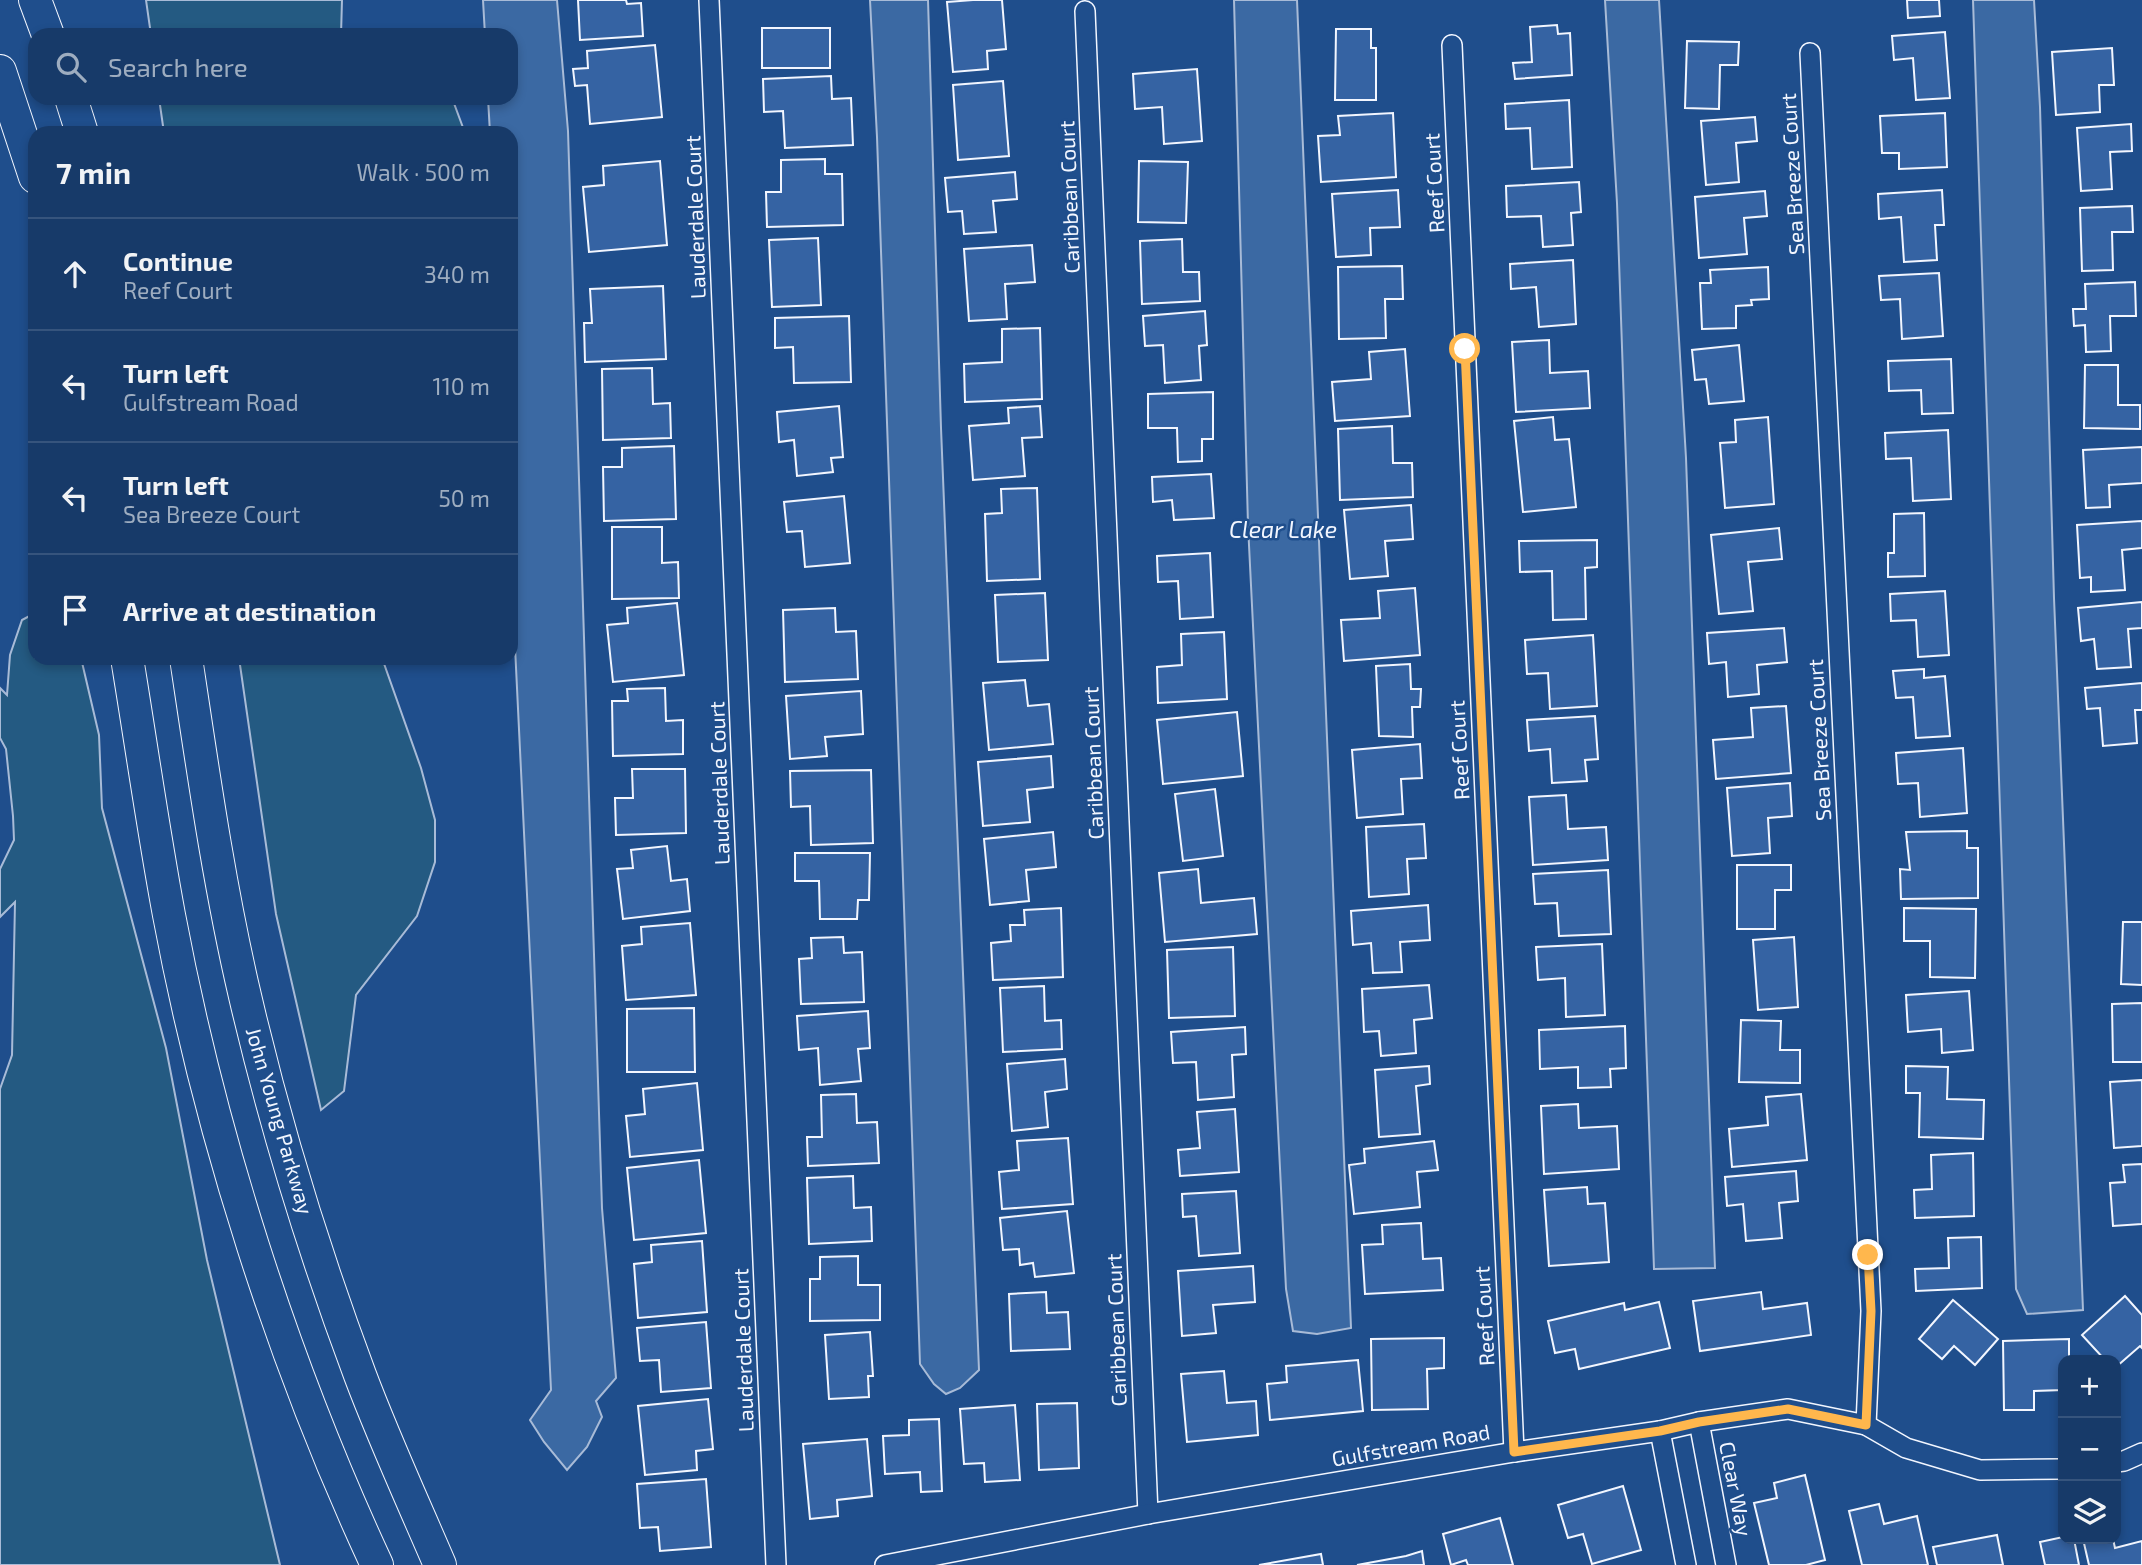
<!DOCTYPE html>
<meta charset="utf-8">
<style>
body{margin:0;font-family:"Exo 2",sans-serif;background:#244571;color:#f1f3f6}
.controls{position:absolute;right:21px;bottom:21px;display:grid;overflow:hidden;border-radius:14px;box-shadow:0 4px 10px #0003}
.controls button{width:63px;height:63px;display:grid;place-items:center;padding:0;border:0;border-bottom:2px solid #36547d;background:#173a69;color:#f1f3f6;font:35px sans-serif}
.stop{position:absolute;width:21px;height:21px;margin:-16px;border:5px solid #ffb74d;border-radius:50%;background:#fff}
.stop.end{background:#ffb74d;border-color:#fff;box-shadow:0 2px 7px #0008}
.list{margin:0;padding:0;list-style:none}
h2{display:flex;justify-content:space-between;align-items:center;height:91px;margin:0;padding:0 28px;font-size:30px}
h2 small{font-size:23px;font-weight:400;color:#9eadc0}
.list li{display:grid;grid-template-columns:46px 1fr auto;gap:21px;align-items:center;box-sizing:border-box;height:112px;padding:0 28px;border-top:2px solid #36547d}
.list b{display:block;font-size:26px;white-space:nowrap}
.list p{margin:0;font-size:23px;white-space:nowrap;color:#9eadc0}
.list em{font-size:23px;font-style:normal;color:#9eadc0}
.icon{flex:none;width:38px;height:38px;fill:none;stroke:currentColor;stroke-width:2;stroke-linecap:round;stroke-linejoin:round}
.map{position:relative;flex:none;width:2142px;height:1565px;overflow:hidden}
.search{position:absolute;background:#173a69;box-shadow:0 4px 10px #0003;left:28px;top:28px;width:490px;height:77px;display:flex;align-items:center;gap:18px;box-sizing:border-box;padding:0 24px;border-radius:21px;color:#9eadc0;font-size:26px}
.panel{position:absolute;background:#173a69;box-shadow:0 4px 10px #0003;left:28px;top:126px;width:490px;height:539px;border-radius:21px}
.map>svg:first-child{display:block}
</style>
<div class="map">
<svg width="2142" height="1565" viewBox="0 0 2142 1565">
<rect width="100%" height="100%" fill="#1f4e8c"/>
<g fill="#245a82" stroke="#a8bbd7" stroke-width="2">
<polygon points="146,0 342,0 341,35 151,35"/>
<polygon points="159,98 452,98 465,133 164,133"/>
<polygon points="35,613 35,658 81,658 99,735 102,808 166,1048 207,1260 280,1565 0,1565 0,1089 12,1055 15,902 0,917 0,869 14,840 13,816 6,749 0,738 0,688 7,695 10,655 22,620"/>
<polygon points="239,658 382,658 421,768 435,820 435,862 417,916 356,995 344,1091 321,1110 276,914"/>
</g>
<g fill="#3b69a3" stroke="#a8bbd7" stroke-width="2">
<polygon points="483,0 557,0 568,131 602,1208 616,1378 596,1401 602,1417 587,1447 567,1470 544,1442 530,1420 551,1390 511,564 511,133 490,133 488,98 511,98 511,35 485,35"/>
<polygon points="870,0 928,0 941,428 979,1370 960,1388 946,1394 934,1384 920,1364 877,137"/>
<polygon points="1234,0 1297,0 1351,1328 1317,1334 1293,1331 1286,1289 1248,525"/>
<polygon points="1605,0 1659,0 1686,458 1715,1268 1654,1269 1617,203"/>
<polygon points="1973,0 2034,0 2040,107 2054,598 2083,1310 2027,1314 2016,1289"/>
</g>
<g fill="#3563a3" stroke="#f2f6ff" stroke-width="2">
<polygon points="578,0 626,0 627,4 641,3 643,36 580,40"/>
<polygon points="973,0 1002,0 1006,49 987,51 988,69 953,72 947,2"/>
<polygon points="1907,0 1939,0 1940,16 1908,18"/>
<polygon points="1557,25 1558,34 1570,33 1572,75 1515,79 1513,63 1532,62 1530,27"/>
<rect x="762" y="28" width="68" height="40"/>
<polygon points="1336,29 1371,29 1371,48 1376,48 1376,100 1335,100"/>
<polygon points="1945,32 1950,98 1916,100 1913,58 1894,60 1892,36"/>
<polygon points="1687,41 1739,42 1738,65 1720,65 1719,109 1685,108"/>
<polygon points="655,45 662,117 590,124 587,85 575,86 573,69 588,68 587,51"/>
<polygon points="2112,48 2114,85 2099,85 2100,112 2056,115 2052,52"/>
<polygon points="1197,69 1202,141 1164,144 1162,107 1135,109 1133,74"/>
<polygon points="831,76 832,99 851,98 853,145 785,148 783,111 764,112 763,79"/>
<polygon points="1003,81 1009,156 958,160 953,85"/>
<polygon points="1569,100 1572,167 1532,169 1530,128 1506,129 1505,104"/>
<polygon points="1393,113 1396,177 1321,182 1318,136 1340,135 1338,116"/>
<polygon points="1945,113 1947,167 1899,169 1899,153 1882,153 1880,116"/>
<polygon points="1755,117 1757,141 1736,143 1739,182 1706,185 1701,121"/>
<polygon points="2131,124 2132,151 2110,152 2112,189 2081,191 2077,128"/>
<polygon points="825,159 825,174 842,174 843,225 767,227 766,192 781,192 781,160"/>
<polygon points="660,161 667,245 589,252 583,187 604,185 603,166"/>
<polygon points="1139,161 1188,162 1186,223 1138,222"/>
<polygon points="1015,172 1017,199 993,201 996,232 964,234 962,211 948,212 945,178"/>
<polygon points="1579,182 1581,212 1571,213 1573,245 1543,247 1541,216 1507,217 1506,186"/>
<polygon points="1398,190 1400,227 1370,228 1371,255 1336,257 1332,194"/>
<polygon points="1942,190 1944,225 1935,225 1937,260 1904,262 1901,217 1879,219 1878,194"/>
<polygon points="1765,191 1767,216 1744,218 1747,254 1699,258 1695,197"/>
<polygon points="2132,206 2133,232 2112,232 2113,270 2082,271 2080,208"/>
<polygon points="818,238 821,305 772,307 769,240"/>
<polygon points="1182,239 1183,272 1199,272 1200,301 1142,304 1140,241"/>
<polygon points="1032,245 1035,282 1005,284 1007,319 969,321 964,249"/>
<polygon points="1573,260 1576,324 1539,327 1536,287 1511,289 1510,264"/>
<polygon points="1402,266 1403,299 1385,299 1386,338 1339,339 1338,267"/>
<polygon points="1768,267 1769,299 1751,300 1752,305 1736,306 1736,328 1702,329 1700,283 1711,283 1710,270"/>
<polygon points="1939,273 1943,336 1902,339 1900,299 1881,300 1879,276"/>
<polygon points="2135,282 2136,316 2110,316 2111,351 2086,352 2085,325 2074,326 2073,309 2086,309 2085,284"/>
<polygon points="663,286 666,359 585,362 584,323 592,323 590,289"/>
<polygon points="1205,311 1207,345 1199,346 1201,380 1165,383 1163,345 1145,346 1143,316"/>
<polygon points="849,316 851,382 794,383 793,347 775,348 775,318"/>
<polygon points="1040,328 1042,399 965,402 964,364 1002,362 1002,329"/>
<polygon points="1549,340 1550,373 1588,371 1590,408 1516,412 1512,342"/>
<polygon points="1739,345 1744,401 1709,404 1706,379 1695,380 1692,350"/>
<polygon points="1405,349 1410,416 1335,421 1332,382 1371,379 1369,352"/>
<polygon points="1951,359 1953,413 1922,414 1921,390 1889,391 1888,361"/>
<polygon points="2085,365 2118,365 2118,405 2140,405 2140,429 2084,428"/>
<polygon points="652,368 653,404 670,403 671,438 603,440 602,369"/>
<polygon points="1213,392 1213,439 1202,439 1202,461 1178,462 1177,428 1148,428 1148,394"/>
<polygon points="839,406 843,457 831,458 833,472 797,476 794,440 779,442 777,412"/>
<polygon points="1040,406 1042,437 1022,438 1025,476 973,480 969,426 1009,423 1008,408"/>
<polygon points="1553,417 1555,440 1569,439 1576,507 1523,512 1514,421"/>
<polygon points="1768,417 1774,504 1725,508 1720,443 1736,442 1735,420"/>
<polygon points="1392,426 1393,463 1412,463 1413,497 1340,500 1338,429"/>
<polygon points="1948,430 1951,499 1913,501 1911,458 1886,459 1885,433"/>
<polygon points="674,446 676,519 604,521 603,467 622,467 622,448"/>
<polygon points="2142,447 2142,483 2109,485 2110,507 2086,508 2083,450"/>
<polygon points="1211,474 1214,518 1174,520 1172,500 1153,502 1152,477"/>
<polygon points="1037,488 1040,579 987,581 985,514 1002,513 1001,489"/>
<polygon points="844,496 850,563 805,567 802,531 787,532 784,502"/>
<polygon points="1411,505 1413,539 1385,541 1388,576 1350,579 1344,510"/>
<polygon points="1924,513 1925,576 1888,577 1888,553 1894,553 1894,514"/>
<polygon points="2142,521 2142,548 2122,550 2125,590 2091,592 2091,577 2080,578 2077,525"/>
<polygon points="612,527 662,527 662,563 678,562 679,598 612,599"/>
<polygon points="1779,528 1782,559 1748,562 1753,611 1719,614 1711,535"/>
<polygon points="1597,540 1597,567 1585,568 1586,619 1553,620 1552,571 1520,572 1519,541"/>
<polygon points="1210,553 1213,617 1180,619 1178,581 1158,582 1157,556"/>
<polygon points="1415,588 1420,655 1344,661 1341,620 1380,618 1378,591"/>
<polygon points="1945,591 1949,655 1918,657 1916,620 1891,621 1890,594"/>
<polygon points="1045,593 1048,660 998,662 995,595"/>
<polygon points="2142,602 2142,628 2128,629 2131,667 2097,669 2094,639 2081,641 2078,608"/>
<polygon points="677,603 684,675 613,682 607,625 628,623 627,608"/>
<polygon points="835,608 836,632 856,631 858,679 785,682 783,610"/>
<polygon points="1784,628 1787,662 1757,665 1759,694 1728,697 1726,662 1709,664 1707,633"/>
<polygon points="1224,632 1227,699 1158,703 1157,667 1182,665 1181,634"/>
<polygon points="1593,635 1597,706 1550,709 1548,673 1527,674 1525,640"/>
<polygon points="1410,664 1411,689 1421,689 1420,707 1412,707 1413,737 1379,736 1376,666"/>
<polygon points="1924,669 1924,678 1945,676 1950,736 1916,738 1913,697 1896,698 1893,671"/>
<polygon points="1025,680 1028,706 1049,704 1053,744 989,750 983,683"/>
<polygon points="2142,683 2142,710 2135,710 2137,743 2103,746 2100,708 2087,709 2085,688"/>
<polygon points="665,688 666,721 683,720 683,754 613,756 612,701 628,701 627,689"/>
<polygon points="861,691 863,734 825,737 827,756 790,759 786,696"/>
<polygon points="1786,706 1791,773 1716,779 1713,740 1753,737 1751,708"/>
<polygon points="1237,712 1243,776 1163,784 1157,720"/>
<polygon points="1595,716 1598,759 1585,760 1587,781 1552,783 1550,749 1529,751 1527,720"/>
<polygon points="1420,744 1422,778 1401,779 1403,814 1357,818 1352,750"/>
<polygon points="1963,748 1967,813 1920,817 1918,783 1898,784 1896,753"/>
<polygon points="1051,756 1053,787 1027,790 1030,822 983,826 978,762"/>
<polygon points="632,769 685,769 686,833 616,835 615,798 633,798"/>
<polygon points="871,770 873,843 811,845 810,806 791,807 790,771"/>
<polygon points="1790,783 1792,816 1768,818 1770,853 1732,856 1727,788"/>
<polygon points="1215,789 1223,856 1183,861 1175,794"/>
<polygon points="1566,795 1568,829 1606,827 1608,860 1533,865 1529,797"/>
<polygon points="1424,824 1426,858 1407,859 1409,894 1369,897 1366,827"/>
<polygon points="1967,831 1967,848 1978,848 1978,898 1901,899 1900,869 1910,870 1906,832"/>
<polygon points="1053,832 1056,867 1026,870 1029,901 990,905 984,839"/>
<polygon points="667,846 671,881 687,879 690,911 623,919 617,869 633,868 631,850"/>
<polygon points="795,853 870,853 869,900 858,900 857,919 820,919 819,881 795,881"/>
<polygon points="1737,865 1791,865 1791,890 1775,890 1775,929 1737,929"/>
<polygon points="1198,869 1201,903 1254,898 1257,934 1165,942 1159,873"/>
<polygon points="1608,870 1611,934 1559,936 1557,903 1535,904 1533,874"/>
<polygon points="1428,905 1430,940 1400,942 1402,972 1373,973 1371,943 1353,945 1351,911"/>
<polygon points="1061,908 1063,977 993,980 991,943 1011,941 1010,925 1025,925 1024,910"/>
<polygon points="1904,908 1976,909 1975,978 1930,977 1930,941 1904,941"/>
<polygon points="2123,922 2142,922 2142,985 2121,984"/>
<polygon points="690,923 696,995 626,1000 622,946 642,944 641,927"/>
<polygon points="843,937 844,953 862,952 864,1002 801,1004 799,959 812,958 811,938"/>
<polygon points="1794,937 1798,1007 1758,1010 1753,940"/>
<polygon points="1602,944 1605,1015 1566,1017 1565,978 1538,980 1536,947"/>
<polygon points="1233,947 1235,1016 1169,1018 1167,950"/>
<polygon points="1429,985 1432,1018 1414,1020 1416,1053 1381,1056 1379,1031 1364,1032 1362,989"/>
<polygon points="1044,986 1045,1021 1061,1020 1062,1049 1003,1052 1000,988"/>
<polygon points="1969,991 1973,1050 1942,1053 1941,1029 1908,1032 1906,995"/>
<polygon points="2142,1003 2142,1062 2113,1062 2112,1004"/>
<polygon points="694,1008 695,1072 627,1072 627,1009"/>
<polygon points="868,1011 870,1048 858,1049 861,1081 820,1085 818,1048 799,1050 797,1016"/>
<polygon points="1741,1020 1781,1021 1780,1050 1800,1050 1800,1083 1739,1082"/>
<polygon points="1625,1026 1626,1068 1610,1069 1611,1087 1578,1088 1578,1067 1540,1069 1539,1030"/>
<polygon points="1245,1027 1246,1054 1232,1055 1234,1097 1198,1100 1196,1062 1173,1063 1171,1032"/>
<polygon points="1065,1059 1067,1089 1045,1092 1048,1127 1012,1131 1007,1064"/>
<polygon points="1429,1066 1430,1084 1416,1086 1420,1134 1379,1137 1375,1070"/>
<polygon points="1906,1066 1948,1067 1947,1099 1984,1100 1983,1139 1919,1137 1920,1093 1906,1093"/>
<polygon points="2142,1080 2142,1146 2114,1148 2110,1082"/>
<polygon points="697,1083 703,1150 630,1157 626,1116 645,1114 643,1089"/>
<polygon points="856,1094 857,1123 877,1122 879,1163 808,1166 807,1137 822,1137 821,1095"/>
<polygon points="1801,1094 1807,1160 1732,1167 1729,1129 1768,1125 1766,1097"/>
<polygon points="1578,1104 1579,1128 1617,1126 1619,1169 1544,1174 1541,1106"/>
<polygon points="1235,1109 1239,1172 1180,1176 1178,1150 1200,1148 1197,1112"/>
<polygon points="1068,1138 1073,1204 1002,1209 999,1172 1019,1170 1017,1141"/>
<polygon points="1434,1141 1438,1170 1417,1172 1420,1207 1354,1214 1349,1165 1365,1163 1364,1149"/>
<polygon points="1973,1153 1974,1216 1915,1218 1914,1190 1932,1189 1931,1155"/>
<polygon points="699,1160 706,1233 634,1240 627,1168"/>
<polygon points="2142,1164 2142,1224 2113,1226 2110,1183 2125,1182 2123,1165"/>
<polygon points="1796,1171 1798,1201 1779,1203 1782,1238 1746,1241 1743,1204 1727,1206 1725,1177"/>
<polygon points="853,1176 854,1208 871,1207 872,1241 809,1244 807,1178"/>
<polygon points="1587,1187 1588,1204 1605,1203 1609,1262 1549,1266 1544,1190"/>
<polygon points="1236,1191 1240,1253 1199,1256 1196,1216 1183,1217 1182,1194"/>
<polygon points="1067,1211 1074,1273 1035,1277 1033,1263 1020,1265 1019,1249 1003,1250 1000,1218"/>
<polygon points="1421,1223 1423,1259 1441,1258 1443,1290 1365,1294 1362,1245 1383,1244 1382,1225"/>
<polygon points="1981,1237 1982,1288 1916,1291 1915,1269 1949,1268 1948,1238"/>
<polygon points="702,1241 707,1312 638,1318 634,1264 652,1262 651,1245"/>
<polygon points="858,1256 858,1285 880,1285 880,1320 810,1321 810,1279 820,1279 820,1257"/>
<polygon points="1253,1266 1255,1302 1213,1305 1216,1333 1182,1336 1178,1271"/>
<polygon points="1046,1292 1047,1313 1068,1312 1070,1349 1011,1351 1009,1294"/>
<polygon points="1761,1292 1763,1309 1807,1303 1811,1335 1700,1351 1693,1301"/>
<polygon points="2125,1296 2142,1315 2142,1348 2140,1346 2116,1367 2116,1360 2105,1360 2082,1335"/>
<polygon points="1953,1300 1998,1339 1975,1365 1954,1346 1942,1359 1919,1339"/>
<polygon points="1659,1302 1670,1348 1579,1369 1575,1349 1555,1353 1548,1321 1624,1303 1625,1310"/>
<polygon points="706,1322 711,1388 661,1392 659,1360 640,1361 637,1328"/>
<polygon points="870,1332 873,1376 868,1376 869,1397 829,1399 825,1335"/>
<polygon points="1444,1338 1444,1368 1427,1369 1428,1409 1372,1410 1371,1339"/>
<polygon points="2069,1339 2069,1360 2063,1360 2063,1390 2034,1391 2034,1410 2004,1410 2003,1341"/>
<polygon points="1358,1360 1363,1411 1270,1420 1267,1384 1287,1382 1286,1366"/>
<polygon points="1224,1371 1227,1403 1256,1401 1258,1435 1187,1442 1181,1374"/>
<polygon points="708,1399 713,1449 696,1451 697,1470 645,1475 638,1406"/>
<polygon points="1077,1403 1079,1468 1039,1470 1037,1404"/>
<polygon points="1015,1405 1020,1480 985,1482 984,1463 964,1464 960,1409"/>
<polygon points="939,1419 942,1491 921,1492 920,1472 885,1474 883,1436 909,1435 909,1420"/>
<polygon points="867,1439 872,1496 837,1500 838,1516 810,1519 803,1444"/>
<polygon points="1805,1475 1825,1560 1806,1565 1769,1565 1754,1503 1777,1498 1774,1483"/>
<polygon points="706,1479 711,1547 660,1551 658,1527 640,1528 637,1484"/>
<polygon points="1623,1486 1641,1550 1592,1564 1583,1534 1568,1538 1558,1505"/>
<polygon points="1879,1504 1884,1524 1917,1516 1928,1565 1862,1565 1849,1511"/>
<polygon points="1500,1518 1513,1565 1468,1565 1466,1560 1451,1565 1443,1534"/>
<polygon points="1997,1535 2003,1565 1937,1565 1933,1547"/>
<polygon points="2063,1537 2074,1539 2079,1565 2045,1565 2040,1542"/>
<polygon points="2083,1539 2113,1539 2115,1548 2142,1541 2142,1565 2089,1565"/>
<polygon points="1422,1551 1424,1565 1357,1565 1406,1556"/>
<polygon points="1321,1554 1323,1565 1259,1565"/>
</g>
<g fill="none" stroke-linecap="round" stroke-linejoin="round">
<g stroke="#f2f6ff" stroke-width="22">
<g id="street">
<polyline points="709,0 776,1565"/>
<polyline points="1085,11 1148,1514"/>
<polyline points="1452,45 1514,1452"/>
<polyline points="1810,53 1871,1311 1866,1425"/>
<polyline points="1699,1422 1726,1565"/>
<polyline points="1660,1431 1686,1565"/>
<polyline points="2116,1462 2124,1461 2142,1453"/>
<polyline points="885,1565 1148,1514 1514,1452 1660,1431 1699,1422 1788,1409 1866,1425 1906,1448 1980,1470 2063,1469"/>
</g>
</g>
<g stroke="#f2f6ff" stroke-width="34">
<g id="primary">
<polyline points="35,0 48,35"/>
<polyline points="0,71 35,177"/>
<polyline points="71,98 82,133"/>
<path d="M 127,658 C 141,743 153,829 169,915 C 210,1134 283,1363 377,1565"/>
<path d="M 186,658 C 203,771 219,885 245,996 C 275,1125 314,1252 360,1375 C 384,1439 413,1502 440,1565"/>
</g>
</g>
<use href="#street" stroke="#1f4e8c" stroke-width="19"/>
<use href="#primary" stroke="#1f4e8c" stroke-width="32"/>
</g>
<g fill="none" stroke-linecap="round" stroke-linejoin="round">
<polyline stroke="#ffb74d" stroke-width="9" points="1465,349 1514,1452 1660,1431 1699,1422 1788,1409 1866,1425 1871,1311 1868,1255"/>
</g>
<g text-anchor="middle" stroke-width="5" stroke-linejoin="round" paint-order="stroke">
<g font-size="21" fill="#f2f6ff" stroke="#1f4e8c">
<text transform="translate(1793 174) rotate(-93)" y="7">Sea Breeze Court</text>
<text transform="translate(1435 183) rotate(-93)" y="7">Reef Court</text>
<text transform="translate(1070 197) rotate(-92)" y="7">Caribbean Court</text>
<text transform="translate(696 217) rotate(-92)" y="7">Lauderdale Court</text>
<text transform="translate(1820 740) rotate(-93)" y="7">Sea Breeze Court</text>
<text transform="translate(1460 750) rotate(-93)" y="7">Reef Court</text>
<text transform="translate(1094 763) rotate(-92)" y="7">Caribbean Court</text>
<text transform="translate(720 783) rotate(-92)" y="7">Lauderdale Court</text>
<text transform="translate(279 1121) rotate(74)" y="7">John Young Parkway</text>
<text transform="translate(1485 1316) rotate(-93)" y="7">Reef Court</text>
<text transform="translate(1117 1330) rotate(-92)" y="7">Caribbean Court</text>
<text transform="translate(744 1350) rotate(-92)" y="7">Lauderdale Court</text>
<text transform="translate(1411 1446) rotate(-10)" y="7">Gulfstream Road</text>
<text transform="translate(1735 1489) rotate(79)" y="7">Clear Way</text>
</g>
<g font-size="23" font-style="italic" fill="#f2f6ff" stroke="#1f4e8c">
<text x="1283" y="538">Clear Lake</text>
</g>
</g>
</svg>
<div class="controls">
<button>+</button>
<button>−</button>
<button><svg class="icon" aria-label="layers" viewBox="0 0 24 24"><path d="M12 4l9 5-9 5-9-5zM3 14l9 5 9-5"/></svg></button>
</div>
<div class="stop" style="left:1465px;top:349px"></div>
<div class="stop end" style="left:1868px;top:1255px"></div>
<div class="search"><svg class="icon" aria-label="search" viewBox="0 0 24 24"><circle cx="10" cy="10" r="6"/><path d="M15 15l6 6"/></svg>Search here</div>
<section class="panel">
<h2>7 min<small>Walk · 500 m</small></h2>
<ul class="list">
<li><svg class="icon" aria-label="ahead" viewBox="0 0 24 24"><path d="M12 20V5M6 11l6-6 6 6"/></svg><div><b>Continue</b><p>Reef Court</p></div><em>340 m</em></li>
<li><svg class="icon" aria-label="left" viewBox="0 0 24 24"><path d="M17 20v-9H6M10 6l-5 5 5 5"/></svg><div><b>Turn left</b><p>Gulfstream Road</p></div><em>110 m</em></li>
<li><svg class="icon" aria-label="left" viewBox="0 0 24 24"><path d="M17 20v-9H6M10 6l-5 5 5 5"/></svg><div><b>Turn left</b><p>Sea Breeze Court</p></div><em>50 m</em></li>
<li><svg class="icon" aria-label="arrive" viewBox="0 0 24 24"><path d="M6 21V4h12l-3 4 3 4H6"/></svg><div><b>Arrive at destination</b></div></li>
</ul>
</section>
</div>
